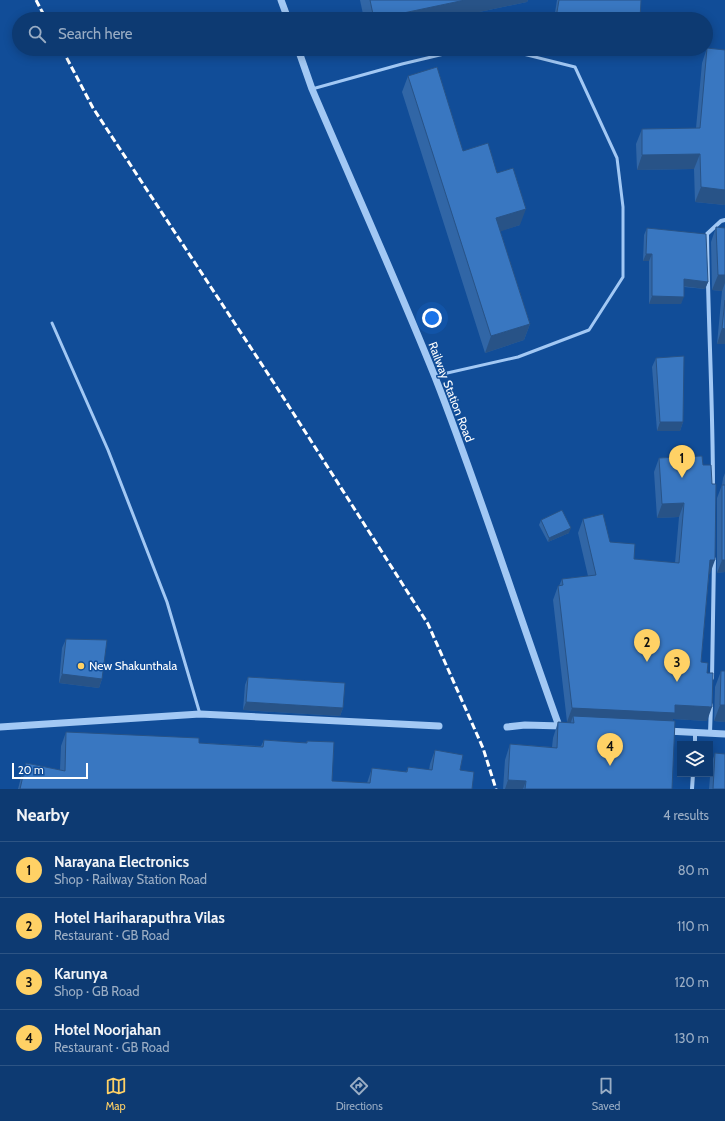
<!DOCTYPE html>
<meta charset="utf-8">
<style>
body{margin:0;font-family:Cabin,sans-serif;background:#1b457a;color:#f1f3f6}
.controls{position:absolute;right:12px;bottom:12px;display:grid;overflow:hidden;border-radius:0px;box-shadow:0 2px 10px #0003}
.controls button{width:36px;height:36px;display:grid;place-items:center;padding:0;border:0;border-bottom:1px solid #2d5484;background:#0d3a72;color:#f1f3f6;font:20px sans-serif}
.scale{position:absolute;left:12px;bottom:10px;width:76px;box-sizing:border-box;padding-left:4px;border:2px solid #fff;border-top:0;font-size:11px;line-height:14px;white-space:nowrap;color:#fff;-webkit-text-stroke:3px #114d98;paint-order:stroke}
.you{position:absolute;left:432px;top:318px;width:14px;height:14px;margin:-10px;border:3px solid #fff;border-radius:50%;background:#1a73e8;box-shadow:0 0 0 6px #1a73e833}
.badge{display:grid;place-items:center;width:26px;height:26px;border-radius:50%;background:#ffd165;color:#111;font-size:13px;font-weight:700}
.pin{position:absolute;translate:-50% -33px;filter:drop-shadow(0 1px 2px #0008)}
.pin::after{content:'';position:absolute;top:21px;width:14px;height:12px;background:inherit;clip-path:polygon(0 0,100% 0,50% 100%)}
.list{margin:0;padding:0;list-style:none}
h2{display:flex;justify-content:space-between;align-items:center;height:52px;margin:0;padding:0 16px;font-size:17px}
h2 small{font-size:13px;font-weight:400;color:#9aadc4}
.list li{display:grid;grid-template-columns:26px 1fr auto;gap:12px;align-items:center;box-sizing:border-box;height:56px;padding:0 16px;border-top:1px solid #2d5484}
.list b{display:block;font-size:15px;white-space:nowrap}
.list p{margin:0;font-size:13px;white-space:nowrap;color:#9aadc4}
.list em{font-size:13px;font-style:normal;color:#9aadc4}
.icon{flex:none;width:22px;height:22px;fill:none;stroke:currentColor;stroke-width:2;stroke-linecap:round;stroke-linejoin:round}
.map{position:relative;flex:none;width:725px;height:789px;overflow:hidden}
.search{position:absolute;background:#0d3a72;box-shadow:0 2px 10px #0003;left:12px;right:12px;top:12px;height:44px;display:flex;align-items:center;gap:10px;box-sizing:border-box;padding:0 14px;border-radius:22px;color:#9aadc4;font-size:15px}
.sheet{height:276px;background:#0d3a72}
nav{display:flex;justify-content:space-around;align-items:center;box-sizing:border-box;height:56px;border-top:1px solid #2d5484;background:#0d3a72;font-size:11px;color:#9aadc4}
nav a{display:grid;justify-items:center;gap:2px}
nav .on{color:#ffd165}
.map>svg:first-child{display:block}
</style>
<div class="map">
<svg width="725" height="789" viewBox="0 0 725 789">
<rect width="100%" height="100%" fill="#114d98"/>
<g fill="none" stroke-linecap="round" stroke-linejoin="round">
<g stroke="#a2c8f4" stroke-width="3">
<polyline points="312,89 402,64 465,49"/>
<polyline points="52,323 108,450 167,602 200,714"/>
<polyline points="434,376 518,357 589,330 623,277 623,207 617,158 575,67 503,49"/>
</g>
<g stroke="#a2c8f4" stroke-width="4">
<path d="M 713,488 C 713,404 708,319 707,234 L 721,221 L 725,220"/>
<polyline points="712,678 714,559"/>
<polyline points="710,733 711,705"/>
<polyline points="695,744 695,732"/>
<polyline points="692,789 693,774"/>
</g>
<g stroke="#a2c8f4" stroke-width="7">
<polyline points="281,0 288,19"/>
<path d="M 298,49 L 312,89 C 353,185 396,280 435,377 C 480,492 517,610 559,726"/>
<polyline points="0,727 200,714 439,726"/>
<polyline points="507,727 525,725 562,726"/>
<polyline points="667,731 725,734"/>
</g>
<g stroke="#fff" stroke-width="3" stroke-dasharray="7 3" stroke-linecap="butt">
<polyline points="36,0 46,19"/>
<polyline points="62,49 93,108 274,383 428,624 483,748 496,789"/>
</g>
</g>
<g fill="#3166a6">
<polygon points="360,0 528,0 527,2 446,19 364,19"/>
<polygon points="557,0 641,0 640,19 554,19"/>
<polygon points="707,48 725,205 695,202 694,169 637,170 636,144 642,129 696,128 702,63"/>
<polygon points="408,76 463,151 497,173 520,225 500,231 530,324 524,340 485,353 402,92"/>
<polygon points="716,227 725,228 725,344 717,344 722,291 712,290 711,242"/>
<polygon points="647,228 708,282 705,289 684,287 681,304 649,304 649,261 643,261 644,235"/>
<polygon points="656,358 683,422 680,431 657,431 652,367"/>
<polygon points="702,456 710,574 709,574 701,662 707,673 707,721 673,719 672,721 672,789 503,789 505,760 510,744 552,747 553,738 558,722 571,723 571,722 567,722 553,600 558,586 559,586 562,579 588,576 578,533 583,519 610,542 634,559 675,563 679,517 657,518 654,472 659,458"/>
<polygon points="725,473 725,572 717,573 717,498 722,485 723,478"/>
<polygon points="541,520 569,533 548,542 539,525"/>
<polygon points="66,639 102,679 99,688 59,683 62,648"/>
<polygon points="721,671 725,671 725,722 714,721 715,687"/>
<polygon points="248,677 343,708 340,716 243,710 245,685"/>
<polygon points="66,732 199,743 261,746 264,740 306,743 307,741 332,781 367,783 372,768 406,772 408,767 429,770 430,764 435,750 460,770 472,789 18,789 21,777 26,763 60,770 61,746"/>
<polygon points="715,753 725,789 709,789 711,765"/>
</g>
<g fill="#285387">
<polygon points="465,0 528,0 527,2 446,19 375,19"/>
<polygon points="700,154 694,169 637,170 642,155"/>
<polygon points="701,187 725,190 725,205 695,202"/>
<polygon points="526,209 520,225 490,235 496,218"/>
<polygon points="646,254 652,254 649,261 643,261"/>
<polygon points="718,275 725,275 725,283 722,291 712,290"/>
<polygon points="684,279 708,282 705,289 682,286"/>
<polygon points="652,296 684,297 681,304 649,304"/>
<polygon points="530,324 524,340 485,353 491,336"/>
<polygon points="722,328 725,329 725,344 717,344"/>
<polygon points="660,422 683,422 680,431 657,431"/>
<polygon points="684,503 679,517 657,518 662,504"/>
<polygon points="571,528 569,533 548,542 549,538"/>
<polygon points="710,560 715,560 710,574 705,574"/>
<polygon points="722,560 725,560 725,572 717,573"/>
<polygon points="62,674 102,679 99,688 59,683"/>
<polygon points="246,702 343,708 340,716 243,710"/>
<polygon points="675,705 712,707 707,721 673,719 670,727 573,716 571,722 567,722 572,708"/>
<polygon points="720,705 725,705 725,722 714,721"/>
<polygon points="508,780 526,781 523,789 505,789"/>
</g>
<g fill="#3977c1" stroke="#285387">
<polygon points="370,0 465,0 375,19 374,19"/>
<polygon points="559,0 641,0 640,19 562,19 556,18"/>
<polygon points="707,48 725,50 725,190 701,187 700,154 642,155 642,129 700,128"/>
<polygon points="437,67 463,151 488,143 497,173 513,168 526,209 496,218 530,324 491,336 408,76"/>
<polygon points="716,227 725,228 725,275 718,275"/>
<polygon points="647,228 706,234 708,282 684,279 684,297 652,296 652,254 646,254"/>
<polygon points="725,300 725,329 722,328"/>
<polygon points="684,356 683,422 660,422 656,358"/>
<polygon points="702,456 703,465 711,465 712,484 716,484 715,560 710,560 701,662 708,663 707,673 713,673 712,707 675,705 675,713 572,708 558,586 563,585 562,579 596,575 583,519 603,514 610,542 635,544 634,559 679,563 684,503 662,504 659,458"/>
<rect x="722" y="485" width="3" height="75"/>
<polygon points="562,510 571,528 549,538 541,520"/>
<polygon points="66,639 107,640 102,679 62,674"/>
<polygon points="721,671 725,671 725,705 720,705"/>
<polygon points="248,677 345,683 343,708 246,702"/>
<polygon points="573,716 675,721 672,789 525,789 526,781 508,780 510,744 557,748 558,722 574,723"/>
<polygon points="66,732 199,738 199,743 263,747 264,740 307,743 307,741 334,742 332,781 370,783 372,768 407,772 408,767 432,770 435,750 463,755 460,770 474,772 472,789 20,789 26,763 65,771"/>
<polygon points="715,753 725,754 725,789 713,789"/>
</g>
<circle fill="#ffd165" stroke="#114d98" stroke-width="1.5" cx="81" cy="666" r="4"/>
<g text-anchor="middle" stroke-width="3" stroke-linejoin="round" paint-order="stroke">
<g font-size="12" fill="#fff" stroke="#114d98">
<text transform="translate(451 392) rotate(69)" y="4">Railway Station Road</text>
</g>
<g font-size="12" fill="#fff" stroke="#114d98" text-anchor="start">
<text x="89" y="670">New Shakunthala</text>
</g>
</g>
</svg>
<div class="controls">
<button><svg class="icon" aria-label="layers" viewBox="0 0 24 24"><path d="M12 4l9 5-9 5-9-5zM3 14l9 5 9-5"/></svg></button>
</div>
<div class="scale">20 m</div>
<div class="you"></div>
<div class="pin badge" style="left:682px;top:478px">1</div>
<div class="pin badge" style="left:647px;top:662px">2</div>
<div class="pin badge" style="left:677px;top:682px">3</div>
<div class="pin badge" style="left:610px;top:766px">4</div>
<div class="search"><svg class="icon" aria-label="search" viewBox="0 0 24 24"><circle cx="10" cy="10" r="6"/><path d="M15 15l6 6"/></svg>Search here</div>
</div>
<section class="sheet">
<h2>Nearby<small>4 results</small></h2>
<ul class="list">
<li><span class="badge">1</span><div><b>Narayana Electronics</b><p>Shop · Railway Station Road</p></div><em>80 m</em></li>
<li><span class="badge">2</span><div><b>Hotel Hariharaputhra Vilas</b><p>Restaurant · GB Road</p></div><em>110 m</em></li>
<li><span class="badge">3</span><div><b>Karunya</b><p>Shop · GB Road</p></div><em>120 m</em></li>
<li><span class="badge">4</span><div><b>Hotel Noorjahan</b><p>Restaurant · GB Road</p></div><em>130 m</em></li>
</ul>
</section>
<nav>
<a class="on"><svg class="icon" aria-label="map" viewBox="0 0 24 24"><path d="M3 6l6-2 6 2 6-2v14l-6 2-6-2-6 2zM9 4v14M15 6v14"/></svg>Map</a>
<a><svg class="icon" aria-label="directions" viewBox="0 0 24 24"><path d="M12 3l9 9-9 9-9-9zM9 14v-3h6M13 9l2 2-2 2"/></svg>Directions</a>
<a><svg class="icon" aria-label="saved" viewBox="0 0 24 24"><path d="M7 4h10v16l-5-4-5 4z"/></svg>Saved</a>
</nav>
